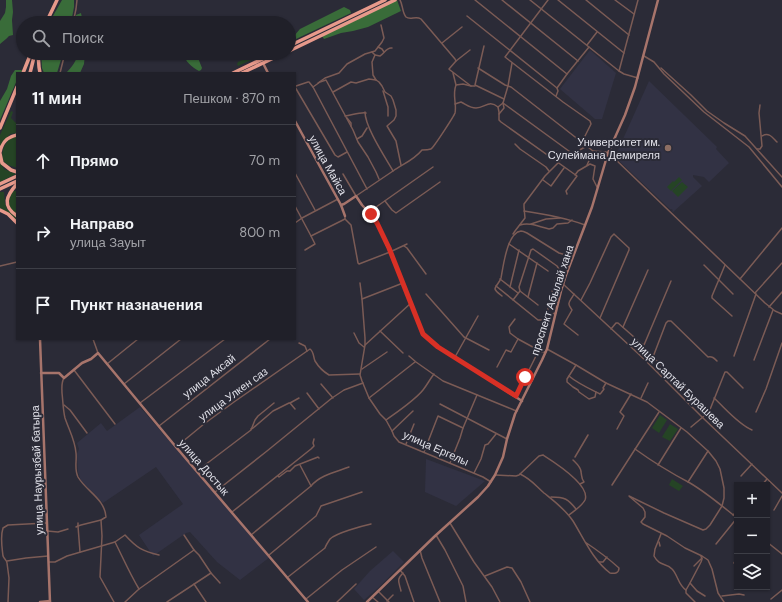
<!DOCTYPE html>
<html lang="ru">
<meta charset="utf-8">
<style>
body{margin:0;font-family:"DM Sans",sans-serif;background:#282831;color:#f1f3f6}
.controls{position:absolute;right:12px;bottom:12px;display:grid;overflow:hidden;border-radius:0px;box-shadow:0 1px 3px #0004}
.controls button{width:36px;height:36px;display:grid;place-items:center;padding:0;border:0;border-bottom:1px solid #3d3e46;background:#202029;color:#f1f3f6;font:20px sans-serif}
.stop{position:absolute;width:12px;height:12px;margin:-9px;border:3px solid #d93025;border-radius:50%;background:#fff}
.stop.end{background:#d93025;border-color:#fff;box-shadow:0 1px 4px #0008}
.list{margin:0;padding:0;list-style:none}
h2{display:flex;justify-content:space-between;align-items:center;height:52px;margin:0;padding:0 16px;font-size:17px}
h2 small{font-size:13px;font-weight:400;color:#a2a3a8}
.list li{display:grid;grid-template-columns:26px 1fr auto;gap:12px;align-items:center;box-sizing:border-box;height:72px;padding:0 16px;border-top:1px solid #3d3e46}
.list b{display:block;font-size:15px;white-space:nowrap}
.list p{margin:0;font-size:13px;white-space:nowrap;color:#a2a3a8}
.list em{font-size:13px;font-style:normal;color:#a2a3a8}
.icon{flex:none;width:22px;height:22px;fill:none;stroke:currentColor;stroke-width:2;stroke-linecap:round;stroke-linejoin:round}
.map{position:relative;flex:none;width:782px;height:602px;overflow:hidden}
.search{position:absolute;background:#202029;box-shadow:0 1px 3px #0004;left:16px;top:16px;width:280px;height:44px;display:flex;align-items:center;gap:10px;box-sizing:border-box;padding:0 14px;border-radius:22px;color:#a2a3a8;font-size:15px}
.panel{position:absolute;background:#202029;box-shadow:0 1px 3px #0004;left:16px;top:72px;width:280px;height:268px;border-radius:0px}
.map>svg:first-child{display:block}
</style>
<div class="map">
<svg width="782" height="602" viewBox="0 0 782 602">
<rect width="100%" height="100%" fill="#2b2b37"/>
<g fill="#323244">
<polygon points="590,50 616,73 602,119 595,119 560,89"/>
<polygon points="649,81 717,147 716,149 729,163 709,182 704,177 693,175 693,177 702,186 673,212 672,211 673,210 671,209 670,209 615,157"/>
<polygon points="140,407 270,557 240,580 217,562 190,532 186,533 153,556 139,535 183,504 156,467 103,503 81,481 78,472 77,454 79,449 77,443 101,423 107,431"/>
<polygon points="426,459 485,481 456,506 425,492"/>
<polygon points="393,551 404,562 378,588 364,600 354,589 370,571"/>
</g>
<g fill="#254425">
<polygon points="256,53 267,53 238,66 237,64 238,62"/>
<polygon points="11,111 13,112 11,118 17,124 17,133 10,134 0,147 0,135"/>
<path d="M 13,137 L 17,137 L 17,168 C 12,166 5,165 3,160 C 0,152 6,140 13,137 Z"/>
<polygon points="0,162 4,169 16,174 0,182"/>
<polygon points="679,177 682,180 671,191 667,187 673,181 674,182"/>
<polygon points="682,182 688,187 678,197 672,191"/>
<path d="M 13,191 L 17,191 L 17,214 C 6,208 8,200 13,191 Z"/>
<polygon points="0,192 4,192 5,203 7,209 17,217 17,220 5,211 0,208"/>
<polygon points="660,415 667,420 659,433 652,428"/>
<polygon points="670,424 678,429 670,441 662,437"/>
<polygon points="672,479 683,486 679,491 669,485"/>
</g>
<g fill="#396c39">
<polygon points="6,0 12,0 13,12 12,20 13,35 9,36 6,39 0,44 0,21 5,13 6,7"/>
<polygon points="62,0 74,0 74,7 71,23 49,23"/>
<polygon points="397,0 401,11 368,27 353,31 341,33 324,39 322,36"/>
<polygon points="344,7 350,10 351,13 296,39 294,36 300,29"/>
<polygon points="81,13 83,23 74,23 76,15"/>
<polygon points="41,53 63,53 57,73 44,73 42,68"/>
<path d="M 77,53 L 85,53 L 84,64 L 80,73 L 66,73 C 71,68 78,60 77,53 Z"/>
<path d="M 184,53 L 196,53 L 202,68 L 201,70 L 199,71 C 192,67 184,61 184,53 Z"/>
<polygon points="15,70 22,70 21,73 17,73 17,80 0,120 0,101 7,89 11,76"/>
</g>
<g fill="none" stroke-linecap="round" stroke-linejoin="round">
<g stroke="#7b5b55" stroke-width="1.5">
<path d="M 400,0 C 403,5 402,12 406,17 C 411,21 415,15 421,19 L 455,59 L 456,61 L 449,69 L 450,70 L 471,86 L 475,86"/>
<polyline points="475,0 567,74"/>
<polyline points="502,0 578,61"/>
<polyline points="530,0 619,71 624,74 638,78"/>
<polyline points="548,0 505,57 563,102 590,121 591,124 582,142"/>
<polyline points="558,0 624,53"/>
<polyline points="586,0 629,35"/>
<polyline points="615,0 634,14"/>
<polyline points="467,16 557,88"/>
<polyline points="73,23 76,9 77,0"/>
<polyline points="442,43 462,27"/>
<polyline points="587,45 597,32"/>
<polyline points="484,46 475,85 504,99"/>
<polyline points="378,47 382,49 384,52"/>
<polyline points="372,52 375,55 372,62 373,75 376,80 379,82 382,86 385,92 391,96 393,100 396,110 396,116 394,120 387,126 396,141 401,165"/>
<path d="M 375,55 L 380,56 C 384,54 386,48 391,48 L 392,48"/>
<polyline points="644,56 654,62 664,74 704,112 749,147 782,187"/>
<polyline points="456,61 470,50"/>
<path d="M 478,68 L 505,85 L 511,87 L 593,151 C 597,152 602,151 606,152 C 609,153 612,156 614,158 L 765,303 L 775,311 L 782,314"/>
<polyline points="661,68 691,95 707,111 724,123 745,136 782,177"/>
<polyline points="619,71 638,0"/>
<polyline points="60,73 65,53"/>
<polyline points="453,73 456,85"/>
<polyline points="318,83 325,78 339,73 347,64 365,54 375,51 382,42 384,38 381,25"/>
<polyline points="313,87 320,82 326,80 353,130 358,142 368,157 376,172 379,179"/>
<polyline points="383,91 388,107 388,116"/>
<polyline points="333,92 351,82 356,83 369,79 376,80"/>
<polyline points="556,96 558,91 557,88 567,74 589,47"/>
<polyline points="503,103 498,107 499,112 499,120 501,122 577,176 566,191 567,194"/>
<polyline points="503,103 573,154"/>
<path d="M 455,104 L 461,102 C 467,105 470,108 476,108 C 485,108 489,99 498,107"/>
<polyline points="499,114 504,108 503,103 508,86 512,63"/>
<path d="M 345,116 C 352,115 361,112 366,113"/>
<polyline points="347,118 351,123 351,126"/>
<path d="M 762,136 C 769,132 772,137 777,142"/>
<polyline points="357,139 362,136 367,128"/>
<polyline points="515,144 520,149 546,167 549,171"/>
<polyline points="757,149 760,149 762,146 759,113 760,105"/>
<polyline points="347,152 338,157 335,155 295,87 296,86 308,82 309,82 313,87 367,189"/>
<polyline points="557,162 587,146"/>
<polyline points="587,165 593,152"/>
<path d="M 393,171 C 403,164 414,160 422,150 C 424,150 428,150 431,149 C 434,147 454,116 455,113 C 457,104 452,95 456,85 L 463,84 L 471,86"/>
<polyline points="295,173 315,210"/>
<path d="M 343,174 L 356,196 L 393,171 C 385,157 365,127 365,112"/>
<polyline points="575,175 578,171 590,164 595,166 593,179 597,187"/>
<polyline points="543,180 551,186 564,168"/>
<polyline points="385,201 392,210 396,213 440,182"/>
<polyline points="295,206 311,236"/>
<path d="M 524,211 C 545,214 566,218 585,225"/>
<polyline points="369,212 433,167"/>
<polyline points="345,219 351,225 358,263 359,264 390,252 407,244"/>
<polyline points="295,223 302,218 338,199"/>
<polyline points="531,224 546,219 560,218"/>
<path d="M 520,225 C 530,222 539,227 549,229 L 553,228 L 557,224 L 568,223 L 572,220"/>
<polyline points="513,234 515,231 525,218 524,207 524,204 545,176 558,163"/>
<polyline points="509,244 548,271"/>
<polyline points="404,246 407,248 426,274"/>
<polyline points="305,250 315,244 311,236 345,219 345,216"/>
<polyline points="704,265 733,294"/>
<polyline points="725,265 712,296 712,298 732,316"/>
<polyline points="0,266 17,262"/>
<polyline points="500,279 518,293"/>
<polyline points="740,279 782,228"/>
<polyline points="360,283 362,299 365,338 365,345 360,375 362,381 369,398 380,414 386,420 392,431 394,436 399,442 483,477 491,482"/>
<polyline points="563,284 645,360 703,418 782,493"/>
<polyline points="496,286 538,320 543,320 547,315 556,313"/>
<polyline points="510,287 519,250"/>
<polyline points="520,291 538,305"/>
<polyline points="755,293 782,263"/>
<polyline points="426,294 464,337 489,350"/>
<path d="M 574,294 C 570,302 566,302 572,310 L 564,324 L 578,335"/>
<path d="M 502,296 C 500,294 496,292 495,289 C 495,286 500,282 501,278 C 503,268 507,232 521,231 C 522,231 525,232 527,233 L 559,253 L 573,257"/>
<polyline points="528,297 537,263"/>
<polyline points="362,299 403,283"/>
<polyline points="513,300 520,291 519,287 531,250 533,249 557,266 559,269 552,292 546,317"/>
<polyline points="581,300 590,283 611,237 614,234 615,235 629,248 629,250 600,318"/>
<polyline points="769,307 782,292"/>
<polyline points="515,319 509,327 510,333 518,339 542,352 546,352"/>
<polyline points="623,327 648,270"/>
<polyline points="611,329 616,323 618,323 642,344 644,345 671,281"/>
<polyline points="380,331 403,353"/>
<polyline points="354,333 359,343 364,347"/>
<polyline points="93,339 98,353"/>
<polyline points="299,343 305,346 307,351"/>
<polyline points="365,345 411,303"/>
<polyline points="547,349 576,365 606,383 647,402 687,432 708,451 716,461 720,469 724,488 724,498 722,506 710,525 706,529 703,530 664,513 629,496"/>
<polyline points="409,356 416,362 443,381 514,410 517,411"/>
<polyline points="734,356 756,294"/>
<polyline points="455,357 478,316"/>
<polyline points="645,360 650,356 653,357"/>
<polyline points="754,360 773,310"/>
<polyline points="107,364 138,339"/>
<polyline points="576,365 567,379 567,382 573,387 578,390 579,392 589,399 595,397 596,392"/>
<polyline points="497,367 506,350 511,352 518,339"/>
<polyline points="362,369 387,352"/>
<polyline points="74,370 115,424"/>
<path d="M 569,376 C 577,383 590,389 600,394 L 601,393 L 604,389 L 603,388 L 606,383"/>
<polyline points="525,377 532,380"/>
<path d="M 64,378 C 61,383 62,388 62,393 C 63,401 63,410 65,418 C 69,430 75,440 76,453 C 77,461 74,469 78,477 C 86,491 105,499 106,517 L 101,520 L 81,525 L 78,526 L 80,552"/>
<polyline points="124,384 181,339"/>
<polyline points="321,384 333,398"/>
<polyline points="307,393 319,409"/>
<polyline points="516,396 539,350"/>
<polyline points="369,398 415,362"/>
<polyline points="641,398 648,383"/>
<path d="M 714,398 C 725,408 738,424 752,430"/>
<polyline points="140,403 225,339"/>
<polyline points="290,403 299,398"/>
<polyline points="440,404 507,439"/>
<polyline points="64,405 70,410 87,433"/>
<path d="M 702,405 L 653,357 L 666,323 L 668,321 L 671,321 L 708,357 C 712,356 714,358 717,361"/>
<polyline points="756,412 766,389 782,343"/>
<path d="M 386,420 C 397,412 414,401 423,390 C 427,385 430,379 434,374"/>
<polyline points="159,426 270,339"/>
<polyline points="691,427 709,412 725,372 727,372 743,388"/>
<polyline points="251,429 253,428 273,411 289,403 290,403 295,409"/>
<polyline points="617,429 624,416 620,412 631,394"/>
<polyline points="392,431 413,411"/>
<polyline points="406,444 414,424"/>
<path d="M 176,447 L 204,424 L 234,402 L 310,349 C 314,352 313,356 315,361 C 318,366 324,372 329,375 L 360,374"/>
<path d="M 635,449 C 653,462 671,473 690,483 C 707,493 722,506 737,518"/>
<polyline points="424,452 438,416 463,428"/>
<polyline points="575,457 588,435"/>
<path d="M 573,460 C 576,463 581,467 581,472 C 582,476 581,478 584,482 L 580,484"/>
<polyline points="450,463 460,438 463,428 477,395"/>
<polyline points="300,465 311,486"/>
<polyline points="658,465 681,428"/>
<polyline points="197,471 251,430 255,420 258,416 274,403"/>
<polyline points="474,473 481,459 485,445 488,444 496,434"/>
<path d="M 520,474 C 531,479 535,485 544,493 C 554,501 565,509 573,521 C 584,539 593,560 610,573 C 615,574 619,573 619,568 C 608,558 597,550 585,542"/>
<path d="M 495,475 L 516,476 L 519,475 L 539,456 L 543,455 C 554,462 591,485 585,500 C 582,506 574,511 569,515"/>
<polyline points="278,476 279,477 287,471 290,471 295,466 318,457 319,458"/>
<polyline points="741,476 752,464"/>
<polyline points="688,482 708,451"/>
<polyline points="612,485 659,412"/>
<polyline points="762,485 767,479"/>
<polyline points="215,492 267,451 332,398 344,390 363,383"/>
<path d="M 551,497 C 565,497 568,499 576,509"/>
<polyline points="630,497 643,508 645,512 645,517 641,522 643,524 667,536 685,548 702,556 708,560 712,569 718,593 724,602"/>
<polyline points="774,510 782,496"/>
<polyline points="232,512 311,449 314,446 313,443 314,439"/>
<polyline points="733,515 737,511"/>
<polyline points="101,520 102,536 100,577 114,602"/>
<polyline points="450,523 474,562 492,587 500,602"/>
<polyline points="767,525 769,522"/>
<polyline points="76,527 78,526 78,523"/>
<polyline points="47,531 58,532 68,529"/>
<path d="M 661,534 L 655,549 L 654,556 C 660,567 665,562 672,569 C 678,575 678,585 686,590"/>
<polyline points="184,535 194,550 199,555 211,573 220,583"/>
<path d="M 251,535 L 311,486 C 320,475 336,472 349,467"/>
<polyline points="436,535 445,550 463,586 466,602"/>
<path d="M 115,542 C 123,558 130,574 139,589"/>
<polyline points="659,542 660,546"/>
<polyline points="767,542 782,554"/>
<polyline points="716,544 737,518"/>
<polyline points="420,550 422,558 440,602"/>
<polyline points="269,555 316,516 321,506 362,492"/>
<polyline points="7,561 26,558 48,556"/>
<path d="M 49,562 L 55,562 L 67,556 L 115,542 L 125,535 C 137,548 142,551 159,555"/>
<polyline points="599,562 603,562 607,557"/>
<polyline points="734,563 737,558"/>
<polyline points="694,566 702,558"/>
<polyline points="400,570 405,576 414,602"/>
<polyline points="485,576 507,567 512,568 521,582 530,602"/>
<path d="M 288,577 L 325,548 C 326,545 328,542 330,539 C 336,533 362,526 371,524"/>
<polyline points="690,583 697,591 705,596"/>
<polyline points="194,584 206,602"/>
<path d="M 401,591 C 399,582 396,580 403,573"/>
<polyline points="379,592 389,602"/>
<polyline points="722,596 739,594 744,595"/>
<polyline points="372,597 378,602"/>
<polyline points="306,599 342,570 376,547"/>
<polyline points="771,599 782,590"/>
<polyline points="387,601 393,595"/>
<path d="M 8,602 L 9,578 L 7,563 C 7,560 4,559 3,556 C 2,547 0,537 3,528 L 8,525 L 46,523"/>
<polyline points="125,602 139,589 194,550"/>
<polyline points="167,602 211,573"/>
<polyline points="337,602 356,584"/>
<polyline points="695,602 686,593 686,590 690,583 701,562 702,559 701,556"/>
</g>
<g stroke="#a7746b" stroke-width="2.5">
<polyline points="263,63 268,73"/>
<polyline points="295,121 341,205 345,216"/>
<polyline points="341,205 344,204 356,196 362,205 374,218 377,223 390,252 423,334 438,347 522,401"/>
<polyline points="40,339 50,602"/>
<polyline points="41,373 59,373 64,378 82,363 91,359 98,353 176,447 308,602"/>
<polyline points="40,602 50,601"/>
<polyline points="367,602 435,536 478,497 488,486 495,475 503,457 507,439 515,414 542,360 547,349 561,291 566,275 592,207 608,153 625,115 635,87 658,0"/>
</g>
<g stroke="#e7998b" stroke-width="3.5">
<polyline points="46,23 57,0"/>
<polyline points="289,46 385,0"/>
<polyline points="289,51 395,0"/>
<polyline points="38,53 39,67 40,73"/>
<polyline points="23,73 31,53"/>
<polyline points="30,73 35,53"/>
<polyline points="233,73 275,53"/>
<polyline points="242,73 284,53"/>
<polyline points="0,128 17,87"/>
<path d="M 0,152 C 2,142 7,137 17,135"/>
<polyline points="0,154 2,163 11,170 17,172"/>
<polyline points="0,184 17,176"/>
<path d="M 17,184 C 6,196 2,206 17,216"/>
<polyline points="0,189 17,181"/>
<polyline points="0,210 8,214 17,223"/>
</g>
</g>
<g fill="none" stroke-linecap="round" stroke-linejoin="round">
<polyline stroke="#d93025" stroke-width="5" points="371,214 377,223 389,248 423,334 438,347 516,396 525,377"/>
</g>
<circle fill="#8d6e63" stroke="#2b2b37" stroke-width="1.5" cx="668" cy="148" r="4"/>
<g text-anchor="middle" stroke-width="4" stroke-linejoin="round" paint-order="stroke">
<g font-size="11" fill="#e2e2ea" stroke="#2b2b37" text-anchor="end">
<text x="660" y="146">Университет им.<tspan x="660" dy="13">Сулеймана Демиреля</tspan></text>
</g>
<g font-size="11" fill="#e2e2ea" stroke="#2b2b37">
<text transform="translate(328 165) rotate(61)" y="4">улица Майса</text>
<text transform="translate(552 300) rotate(-72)" y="4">проспект Абылай хана</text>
<text transform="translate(209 376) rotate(-38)" y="4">улица Аксай</text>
<text transform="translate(678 383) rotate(44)" y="4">улица Сартай Бурашева</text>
<text transform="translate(233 394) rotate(-36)" y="4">улица Улкен саз</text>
<text transform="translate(436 448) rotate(24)" y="4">улица Ергелы</text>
<text transform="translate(204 467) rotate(49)" y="4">улица Достык</text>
<text transform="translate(37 470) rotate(-92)" y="4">улица Наурызбай батыра</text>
</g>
</g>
</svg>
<div class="controls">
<button>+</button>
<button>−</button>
<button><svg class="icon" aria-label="layers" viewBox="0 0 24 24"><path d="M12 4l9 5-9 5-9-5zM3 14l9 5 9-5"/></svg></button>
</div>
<div class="stop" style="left:525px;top:377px"></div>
<div class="stop end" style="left:371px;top:214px"></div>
<div class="search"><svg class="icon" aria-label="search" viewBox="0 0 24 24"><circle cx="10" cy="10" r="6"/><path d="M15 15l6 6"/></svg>Поиск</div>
<section class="panel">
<h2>11 мин<small>Пешком · 870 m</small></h2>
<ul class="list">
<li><svg class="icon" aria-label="ahead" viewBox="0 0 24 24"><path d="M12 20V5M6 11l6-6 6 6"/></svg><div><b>Прямо</b></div><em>70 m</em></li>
<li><svg class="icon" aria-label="right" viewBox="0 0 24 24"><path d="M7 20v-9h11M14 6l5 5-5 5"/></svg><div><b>Направо</b><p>улица Зауыт</p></div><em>800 m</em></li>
<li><svg class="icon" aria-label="arrive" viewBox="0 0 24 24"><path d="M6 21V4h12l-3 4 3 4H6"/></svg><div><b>Пункт назначения</b></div></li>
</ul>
</section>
</div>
